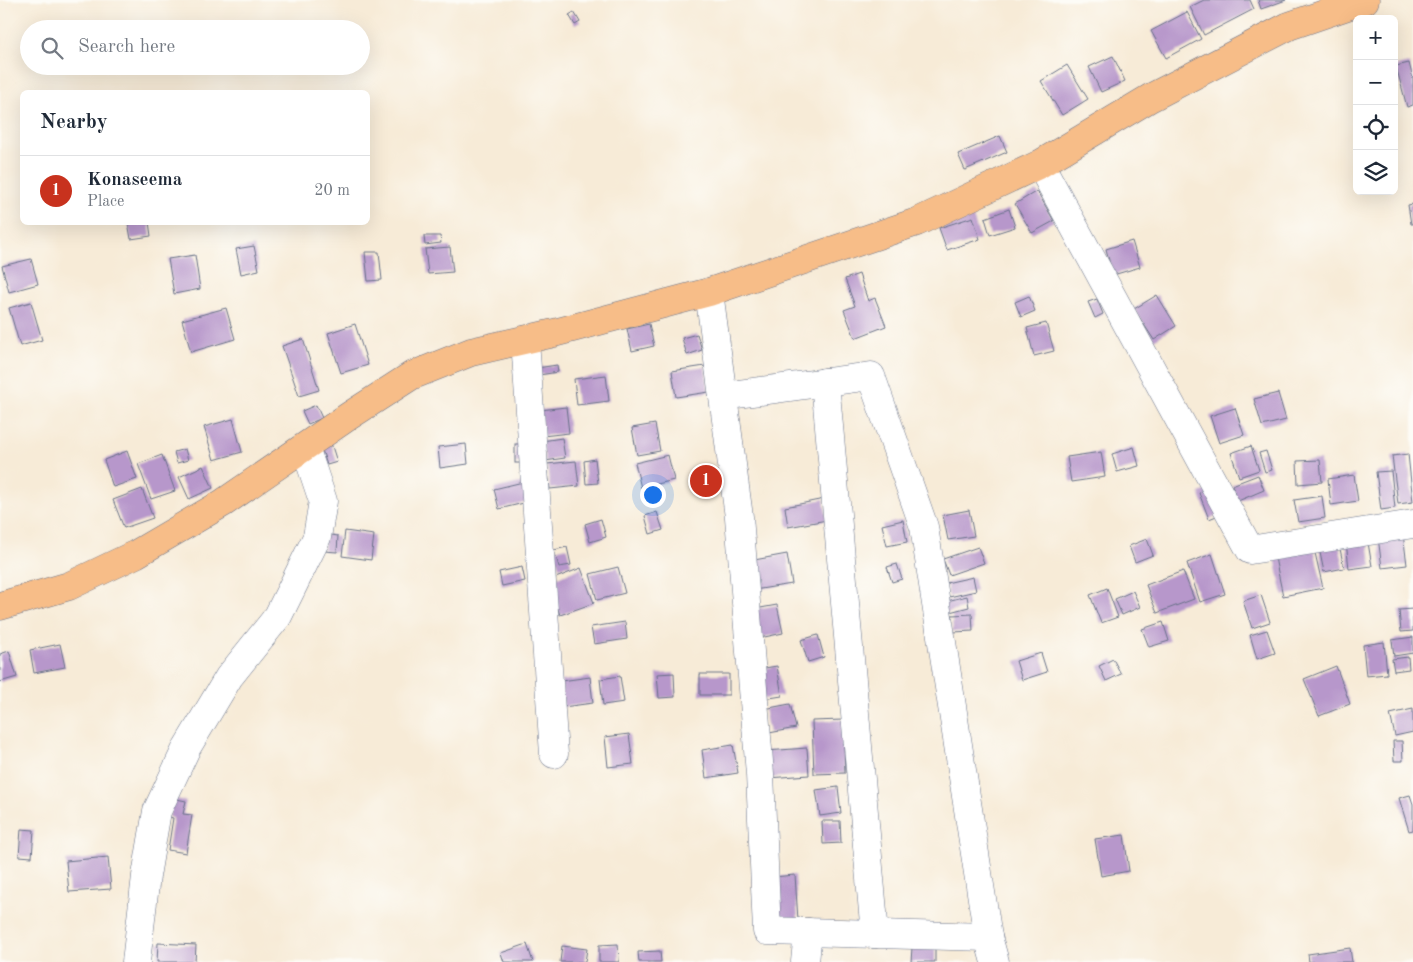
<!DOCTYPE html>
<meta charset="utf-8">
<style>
body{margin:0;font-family:"Old Standard TT",serif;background:#f2f2f3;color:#1f2937}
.controls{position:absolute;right:15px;top:15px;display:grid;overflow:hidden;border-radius:8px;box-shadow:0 5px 20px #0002}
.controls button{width:45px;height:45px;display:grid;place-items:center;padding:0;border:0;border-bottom:1px solid #e0e1e3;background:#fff;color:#1f2937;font:25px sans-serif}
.you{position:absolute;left:652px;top:494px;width:18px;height:18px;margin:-12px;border:4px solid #fff;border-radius:50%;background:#1a73e8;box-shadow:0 0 0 8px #1a73e833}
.badge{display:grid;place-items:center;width:32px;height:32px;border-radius:50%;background:#c8321e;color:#fff;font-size:16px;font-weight:700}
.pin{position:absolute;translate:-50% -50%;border:2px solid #fff;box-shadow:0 1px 5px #0006}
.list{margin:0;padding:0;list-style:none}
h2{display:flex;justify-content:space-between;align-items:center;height:65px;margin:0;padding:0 20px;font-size:21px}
h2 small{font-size:16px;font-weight:400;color:#747a83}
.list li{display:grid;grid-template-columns:32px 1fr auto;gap:15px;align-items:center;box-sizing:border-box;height:70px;padding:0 20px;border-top:1px solid #e0e1e3}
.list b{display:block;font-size:19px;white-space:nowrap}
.list p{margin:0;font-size:16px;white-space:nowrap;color:#747a83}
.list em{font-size:16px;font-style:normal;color:#747a83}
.icon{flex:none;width:28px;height:28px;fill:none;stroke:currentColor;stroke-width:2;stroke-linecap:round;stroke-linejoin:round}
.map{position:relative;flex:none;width:1413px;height:962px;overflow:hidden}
.search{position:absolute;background:#fff;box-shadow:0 5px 20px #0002;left:20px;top:20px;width:350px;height:55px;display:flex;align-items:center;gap:12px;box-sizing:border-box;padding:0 18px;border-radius:28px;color:#747a83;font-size:19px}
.panel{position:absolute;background:#fff;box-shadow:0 5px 20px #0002;left:20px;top:90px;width:350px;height:135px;border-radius:8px}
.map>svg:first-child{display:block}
</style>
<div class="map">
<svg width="1413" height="962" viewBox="0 0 1413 962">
<rect width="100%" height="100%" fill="#fdfcf7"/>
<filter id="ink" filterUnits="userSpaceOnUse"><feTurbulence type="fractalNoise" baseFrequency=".02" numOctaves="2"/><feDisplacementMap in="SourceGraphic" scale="10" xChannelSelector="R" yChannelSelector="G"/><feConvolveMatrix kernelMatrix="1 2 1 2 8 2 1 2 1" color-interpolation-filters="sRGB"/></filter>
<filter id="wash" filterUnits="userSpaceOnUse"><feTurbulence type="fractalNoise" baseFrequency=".0096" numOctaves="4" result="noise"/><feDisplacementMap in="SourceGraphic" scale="20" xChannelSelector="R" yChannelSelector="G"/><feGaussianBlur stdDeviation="1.12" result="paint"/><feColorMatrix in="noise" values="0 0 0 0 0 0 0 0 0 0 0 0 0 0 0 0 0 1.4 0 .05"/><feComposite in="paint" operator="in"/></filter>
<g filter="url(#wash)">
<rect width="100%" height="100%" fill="#f7ebd7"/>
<g id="blocks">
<g fill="#b797cb">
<polygon points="1204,0 1250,0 1254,9 1204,35 1190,7"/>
<polygon points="1258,0 1286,0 1261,9"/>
<polygon points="574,12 580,22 575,25 569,15"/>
<polygon points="1187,12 1201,39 1166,58 1151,31"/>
<polygon points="1113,56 1125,81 1101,92 1089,67"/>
<polygon points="1409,63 1413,79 1413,105 1407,107 1396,66"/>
<polygon points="1067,65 1088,99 1062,115 1041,81"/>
<polygon points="1000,136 1007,152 965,170 958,154"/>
<polygon points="1037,191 1054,221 1032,233 1015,204"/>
<polygon points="1413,204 1413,224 1411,224 1408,205"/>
<polygon points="1009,209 1015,227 990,235 985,218"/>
<polygon points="973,217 980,239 947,250 939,228"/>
<polygon points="128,222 149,222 151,236 131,239"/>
<polygon points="424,236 440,236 441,243 425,245"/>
<polygon points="1132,241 1140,267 1113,275 1106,249"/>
<polygon points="254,246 259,270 241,274 236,249"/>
<polygon points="450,247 453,272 428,274 425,249"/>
<polygon points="365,252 379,252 382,280 368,281"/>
<polygon points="195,255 200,289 174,294 168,259"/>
<polygon points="31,259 38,284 9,292 2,266"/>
<polygon points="859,274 868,301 875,298 886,326 855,338 844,310 855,306 845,279"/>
<polygon points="1157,295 1176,326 1154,340 1134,309"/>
<polygon points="1029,296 1035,311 1021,317 1015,302"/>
<polygon points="1097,299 1103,314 1095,318 1088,302"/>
<polygon points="31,302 42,340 20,346 9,308"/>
<polygon points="226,308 235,339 191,352 182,320"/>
<polygon points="1046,323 1054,351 1034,356 1027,328"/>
<polygon points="355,324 368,365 341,373 328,333"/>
<polygon points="649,324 654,346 632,351 627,329"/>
<polygon points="697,334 702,350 687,355 682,338"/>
<polygon points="303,339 319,390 299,396 282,346"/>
<polygon points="557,365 558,372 539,375 537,368"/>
<polygon points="705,366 709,392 676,397 672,371"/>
<polygon points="606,375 609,401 577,405 574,379"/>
<polygon points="1278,393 1286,420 1262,426 1254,399"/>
<polygon points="316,405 322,418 308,424 302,411"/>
<polygon points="566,407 569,433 543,436 540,410"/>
<polygon points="1235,408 1244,435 1219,443 1210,416"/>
<polygon points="233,419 242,452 214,460 204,427"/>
<polygon points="655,424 660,451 637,455 632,428"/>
<polygon points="562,438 565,458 545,461 542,441"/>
<polygon points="331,443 337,462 327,465 321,447"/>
<polygon points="466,444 468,464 440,468 438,447"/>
<rect x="515" y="444" width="12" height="19"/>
<polygon points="1251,446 1259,470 1239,477 1231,453"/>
<polygon points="1134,447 1139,466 1117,472 1112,454"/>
<polygon points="185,449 188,460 177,463 174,452"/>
<polygon points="127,451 137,479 113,487 104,460"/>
<polygon points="1266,451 1272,470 1265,472 1259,453"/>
<polygon points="1101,452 1105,477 1071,482 1067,457"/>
<polygon points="1408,454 1413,502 1398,504 1392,456"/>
<polygon points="162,455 175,491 151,499 138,464"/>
<polygon points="668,455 674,480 641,488 635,463"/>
<polygon points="595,459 598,483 586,484 584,461"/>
<polygon points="1320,460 1322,482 1298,484 1297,461"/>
<polygon points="576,461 579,486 550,489 547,464"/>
<polygon points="203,466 213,488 189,499 179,477"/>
<polygon points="1391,471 1395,508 1381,510 1376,472"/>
<polygon points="1258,475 1264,490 1238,501 1232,485"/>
<polygon points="1354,475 1358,501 1331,505 1328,479"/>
<polygon points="523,482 528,502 499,509 494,489"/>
<polygon points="142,489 153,518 124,528 113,500"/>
<polygon points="1210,489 1219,515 1209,519 1199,493"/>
<polygon points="1322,496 1325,518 1298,522 1294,500"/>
<polygon points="824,499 827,520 788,527 785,507"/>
<polygon points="969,510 974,536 948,540 943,515"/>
<polygon points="657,512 663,530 650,534 645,516"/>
<polygon points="601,519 606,537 590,542 585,524"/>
<polygon points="903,520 907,542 887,546 882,525"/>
<polygon points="345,531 374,535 371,560 342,556"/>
<polygon points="325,534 338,536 337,552 324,551"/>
<polygon points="1403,534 1407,565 1382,568 1378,537"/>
<polygon points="1367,537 1372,566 1349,569 1346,541"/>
<polygon points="1147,539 1153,555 1135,562 1129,546"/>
<polygon points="1313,544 1323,588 1283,596 1274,553"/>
<polygon points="1339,544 1344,568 1324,572 1319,548"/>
<polygon points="567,547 571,565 559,567 554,550"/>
<polygon points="978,547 984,563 949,575 943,559"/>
<polygon points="787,554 792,584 754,590 749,561"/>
<polygon points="1212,554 1225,594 1200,602 1187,563"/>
<polygon points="897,564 902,579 892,582 887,567"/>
<polygon points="522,567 525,581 502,586 499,572"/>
<polygon points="618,567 625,593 597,600 590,574"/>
<polygon points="581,568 594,603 560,615 548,581"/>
<polygon points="1183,571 1194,599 1157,613 1146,585"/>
<polygon points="973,577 976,591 949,597 946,583"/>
<polygon points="1107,588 1118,617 1101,623 1090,595"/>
<polygon points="1133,591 1140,607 1122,615 1115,599"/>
<polygon points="1261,595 1270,622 1252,628 1243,601"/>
<polygon points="967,596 969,607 942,614 939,603"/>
<polygon points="777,605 783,633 760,638 755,609"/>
<polygon points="1413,609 1413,631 1401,632 1399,610"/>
<polygon points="972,614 973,631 953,632 952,615"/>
<polygon points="625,622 627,639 594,644 591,627"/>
<polygon points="1163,622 1169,641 1149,647 1142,629"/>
<polygon points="1267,630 1275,653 1257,659 1250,635"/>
<polygon points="818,635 824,657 808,662 801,640"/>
<polygon points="1413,637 1413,653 1394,656 1392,640"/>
<polygon points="1384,642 1387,674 1366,676 1363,645"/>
<polygon points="60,644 65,667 34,673 30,650"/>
<polygon points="9,651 17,677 0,682 0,654"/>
<polygon points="1041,653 1047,672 1022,680 1016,661"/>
<polygon points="1408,657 1409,669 1394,671 1392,659"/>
<polygon points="1113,659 1121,674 1106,681 1099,666"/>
<polygon points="777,666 782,696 763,699 759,669"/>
<polygon points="1336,666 1350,704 1319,716 1304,679"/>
<polygon points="674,673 675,697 659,698 657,674"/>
<rect x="700" y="674" width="29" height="21"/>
<polygon points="620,676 624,702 603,705 600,679"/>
<polygon points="590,677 593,703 563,707 561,681"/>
<polygon points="790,704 796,728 769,733 764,709"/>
<polygon points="1413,709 1413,732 1395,736 1390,714"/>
<polygon points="843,720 845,773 814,774 812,721"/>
<polygon points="629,734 633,764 608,767 605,737"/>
<polygon points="1393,741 1402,741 1403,761 1394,761"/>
<polygon points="733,745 738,773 706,778 702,750"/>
<polygon points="807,748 809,775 768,778 766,751"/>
<polygon points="838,787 841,813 820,816 816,790"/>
<polygon points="1410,795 1413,804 1413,830 1409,831 1399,798"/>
<polygon points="172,798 186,801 183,814 192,815 186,853 168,850 173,818 169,817"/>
<polygon points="822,821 840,821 841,843 823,844"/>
<polygon points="21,829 34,830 32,857 19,856"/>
<polygon points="1124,835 1129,871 1101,876 1095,839"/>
<polygon points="108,857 111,889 69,892 66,861"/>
<polygon points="795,875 798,920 776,921 773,877"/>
<polygon points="158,943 196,945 195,962 157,962"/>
<polygon points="527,944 533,962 504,962 501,953"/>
<polygon points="618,944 619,962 599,962 599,945"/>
<polygon points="562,946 587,949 585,962 560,962"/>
<polygon points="912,948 935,948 935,962 911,962"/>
<polygon points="1350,948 1352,962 1309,962 1308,954"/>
<polygon points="660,951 661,962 639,962 638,952"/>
</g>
</g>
</g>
<g filter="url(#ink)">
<use href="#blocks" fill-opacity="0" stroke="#687188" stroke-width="1"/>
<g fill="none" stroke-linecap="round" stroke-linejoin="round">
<g stroke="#687188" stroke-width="29">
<g id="minor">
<polyline points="1040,164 1250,550 1413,524"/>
<polyline points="709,292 739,517 760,774 767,931 988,937 995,962"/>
<polyline points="525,340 554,754"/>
<polyline points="825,382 875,934"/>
<polyline points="723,396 871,376 924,527 988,937"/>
<polyline points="136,962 146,876 157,811 187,747 229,677 278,616 317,537 323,501 305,447"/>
<polyline points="805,962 808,932"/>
</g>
</g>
<g stroke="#687188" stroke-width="29">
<polyline id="major" points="0,606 69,586 136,554 223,503 349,416 411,376 471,352 554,333 709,292 917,222 1040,164 1150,98 1289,26 1365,0"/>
</g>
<use href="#minor" stroke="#fff" stroke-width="28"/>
<use href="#major" stroke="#f7bd88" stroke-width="28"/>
</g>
</g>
</svg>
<div class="controls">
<button>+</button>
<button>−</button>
<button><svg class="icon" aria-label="locate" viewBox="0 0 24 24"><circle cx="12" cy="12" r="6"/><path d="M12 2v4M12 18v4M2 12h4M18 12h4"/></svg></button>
<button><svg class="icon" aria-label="layers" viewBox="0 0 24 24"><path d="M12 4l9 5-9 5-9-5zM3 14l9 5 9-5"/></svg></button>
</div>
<div class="you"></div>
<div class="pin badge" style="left:706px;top:481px">1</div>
<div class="search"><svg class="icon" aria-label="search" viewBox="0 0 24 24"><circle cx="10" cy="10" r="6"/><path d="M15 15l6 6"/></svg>Search here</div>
<section class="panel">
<h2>Nearby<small></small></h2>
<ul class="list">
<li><span class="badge">1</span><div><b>Konaseema</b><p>Place</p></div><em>20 m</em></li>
</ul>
</section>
</div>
